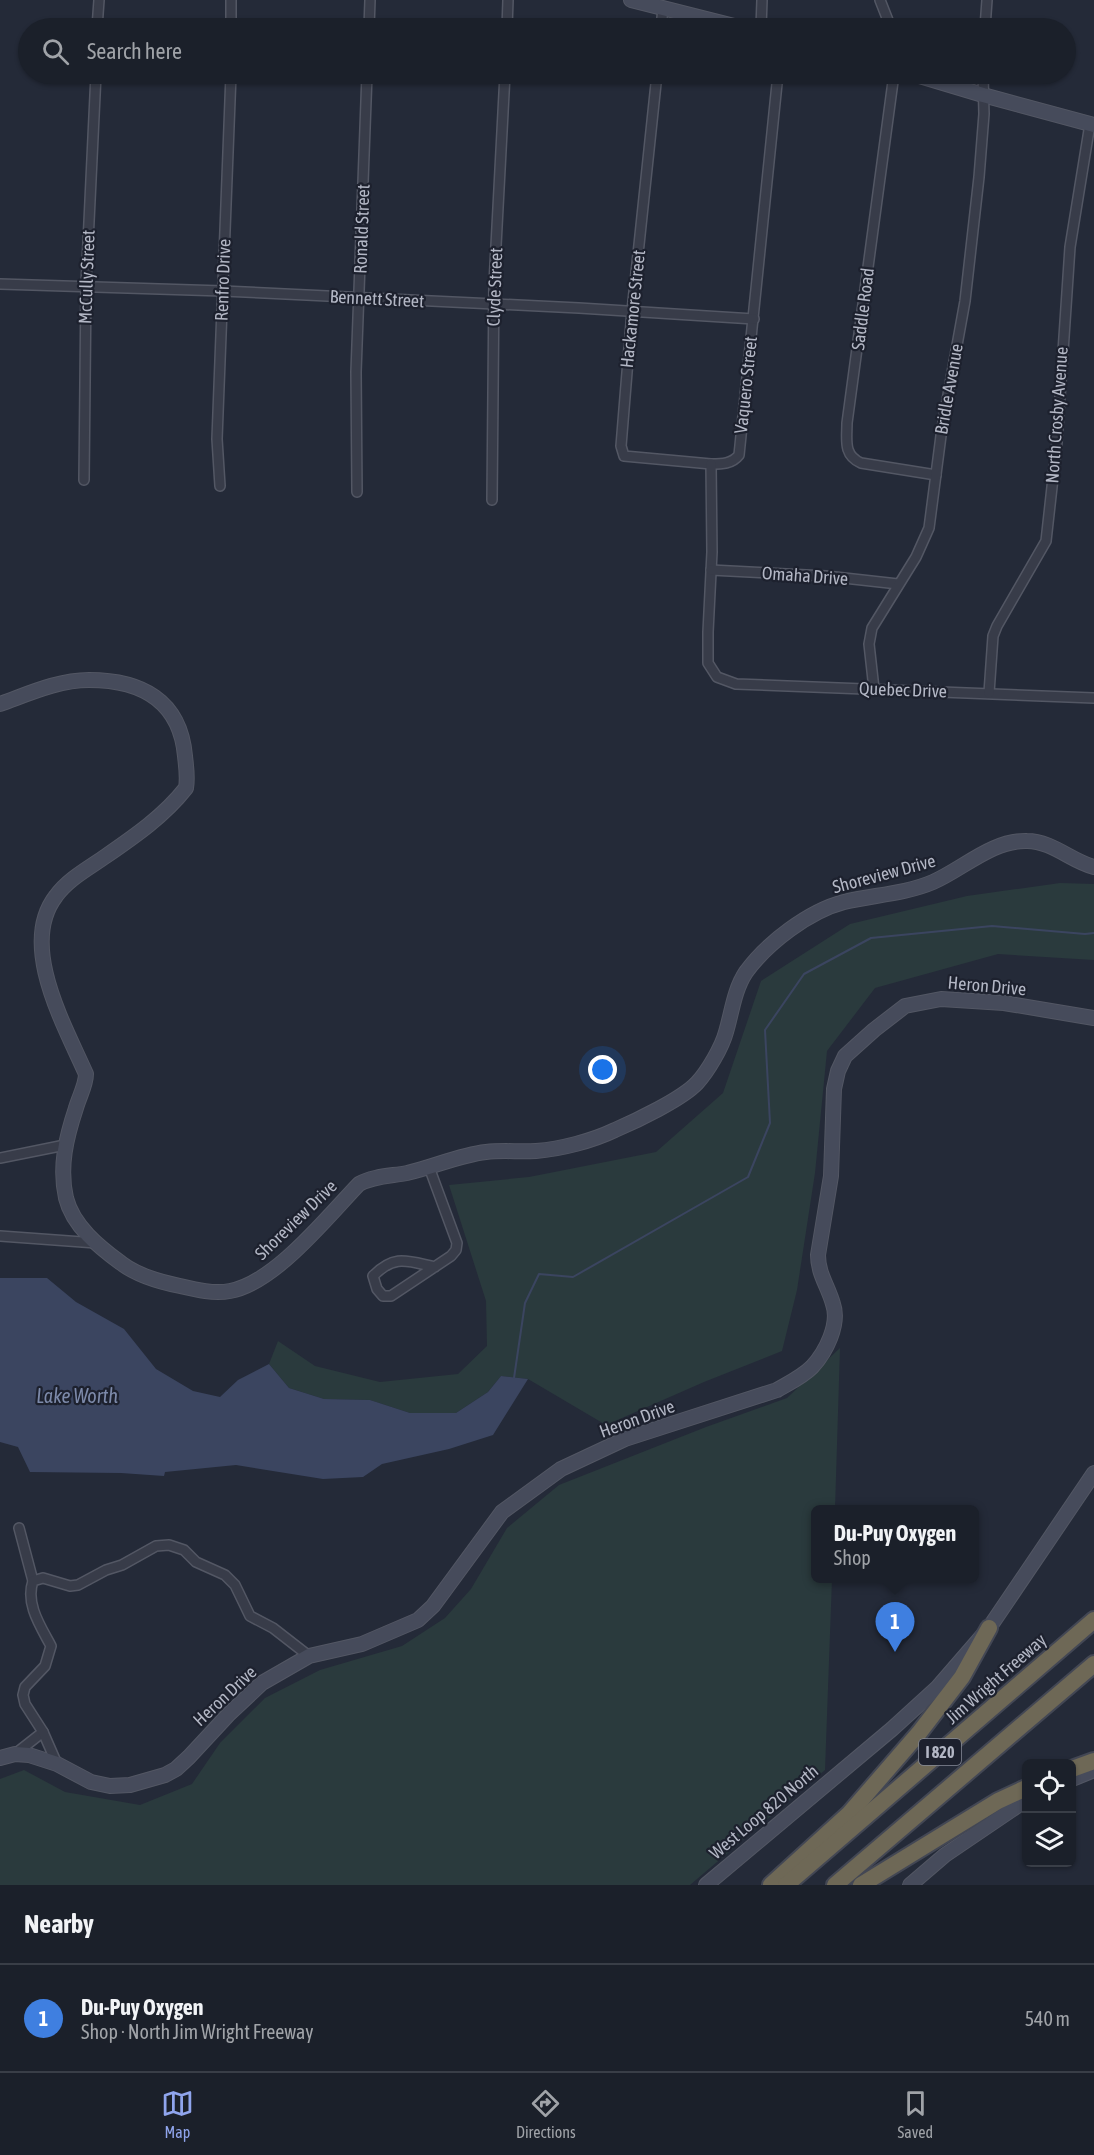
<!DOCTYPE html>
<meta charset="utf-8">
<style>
body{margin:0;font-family:"Asap Condensed",sans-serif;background:#242832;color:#f1f3f6}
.controls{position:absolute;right:18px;bottom:18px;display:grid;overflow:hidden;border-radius:9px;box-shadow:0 2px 4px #0004}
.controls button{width:54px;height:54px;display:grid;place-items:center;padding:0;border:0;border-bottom:2px solid #393e47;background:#1b202a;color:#f1f3f6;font:30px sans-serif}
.you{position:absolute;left:603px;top:1070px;width:21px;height:21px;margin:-15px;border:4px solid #fff;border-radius:50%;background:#1a73e8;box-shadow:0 0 0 9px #1a73e833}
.badge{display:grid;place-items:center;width:39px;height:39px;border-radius:50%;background:#90a5ed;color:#fff;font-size:20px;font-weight:700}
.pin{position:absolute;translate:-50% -50px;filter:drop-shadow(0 2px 3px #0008)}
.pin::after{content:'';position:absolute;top:32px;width:21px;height:18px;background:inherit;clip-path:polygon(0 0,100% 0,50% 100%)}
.popup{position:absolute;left:811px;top:1505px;width:168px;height:78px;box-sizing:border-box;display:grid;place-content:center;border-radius:9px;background:#1b202a;filter:drop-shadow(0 2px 4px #0005);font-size:20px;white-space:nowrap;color:#a0a3a8}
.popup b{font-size:22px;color:#f1f3f6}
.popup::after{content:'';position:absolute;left:50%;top:100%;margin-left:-12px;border:12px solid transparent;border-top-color:#1b202a}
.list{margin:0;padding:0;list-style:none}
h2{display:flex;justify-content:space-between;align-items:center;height:78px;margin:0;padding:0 24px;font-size:26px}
h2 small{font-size:20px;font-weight:400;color:#a0a3a8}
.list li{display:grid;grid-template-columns:39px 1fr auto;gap:18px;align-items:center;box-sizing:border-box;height:108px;padding:0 24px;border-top:2px solid #393e47}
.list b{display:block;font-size:22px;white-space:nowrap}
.list p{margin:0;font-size:20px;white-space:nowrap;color:#a0a3a8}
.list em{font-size:20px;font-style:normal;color:#a0a3a8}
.icon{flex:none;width:33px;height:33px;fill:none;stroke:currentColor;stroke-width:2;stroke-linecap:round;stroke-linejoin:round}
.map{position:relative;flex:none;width:1094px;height:1885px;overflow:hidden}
.search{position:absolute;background:#1b202a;box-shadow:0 2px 4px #0004;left:18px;right:18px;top:18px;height:66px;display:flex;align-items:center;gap:15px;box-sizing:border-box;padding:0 21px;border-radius:33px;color:#a0a3a8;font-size:22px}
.sheet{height:186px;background:#1b202a}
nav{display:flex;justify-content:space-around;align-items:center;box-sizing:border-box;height:84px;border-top:2px solid #393e47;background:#1b202a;font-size:16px;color:#a0a3a8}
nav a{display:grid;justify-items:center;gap:3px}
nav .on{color:#90a5ed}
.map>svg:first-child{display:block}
</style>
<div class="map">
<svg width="1094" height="1885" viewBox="0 0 1094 1885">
<rect width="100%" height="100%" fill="#242a38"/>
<g fill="#2a3a3d">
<polygon points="1060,883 1094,884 1094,960 998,954 875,988 827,1051 815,1173 797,1290 782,1351 704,1382 606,1425 528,1379 501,1376 488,1392 456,1413 410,1413 370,1400 324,1399 289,1388 269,1364 278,1341 315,1366 380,1382 458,1374 487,1346 486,1301 449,1185 529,1177 656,1152 723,1093 761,981 850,924 967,896"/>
<polygon points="840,1348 835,1509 816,1510 816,1578 832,1579 825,1770 690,1885 0,1885 0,1779 24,1770 65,1792 140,1805 192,1784 220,1743 265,1698 320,1670 402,1646 445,1618 471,1589 507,1528 559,1485 706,1427 787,1398"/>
</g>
<polygon fill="#3b4560" points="0,1278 47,1278 76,1302 124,1329 156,1369 193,1391 220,1397 238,1380 269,1364 289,1388 324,1399 370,1400 410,1413 456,1413 488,1392 501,1376 528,1379 493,1435 449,1449 382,1464 363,1477 323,1479 236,1465 165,1472 164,1476 121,1473 30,1472 18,1447 0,1442"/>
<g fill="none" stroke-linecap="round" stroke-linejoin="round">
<polyline stroke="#3b4560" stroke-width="2" points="514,1378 525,1303 539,1274 573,1277 748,1177 770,1123 765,1030 804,974 871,938 992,926 1085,934 1094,933"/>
<g stroke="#535764" stroke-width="12">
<g id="street">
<polyline points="231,0 231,28"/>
<polyline points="880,0 891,28"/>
<polyline points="97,28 99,0"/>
<polyline points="369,28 370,0"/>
<polyline points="507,28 508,0"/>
<polyline points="661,28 663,8"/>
<polyline points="761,28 762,0"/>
<polyline points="985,28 987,0"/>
<path d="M 657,74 L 632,311 L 621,446 L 624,456 L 711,464 C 722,464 732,464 739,455 L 778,74"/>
<path d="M 894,74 L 847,423 C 847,440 843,455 861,463 L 936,475"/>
<polyline points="0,284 223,291 579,308 754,319"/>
<polyline points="711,464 712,552 708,632 708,663 717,677 736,684 1094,698"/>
<polyline points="84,480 86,285 96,74"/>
<polyline points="220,486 217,439 231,74"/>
<polyline points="357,492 356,372 367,74"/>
<polyline points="492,500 494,284 505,74"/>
<polyline points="711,570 826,576 898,584"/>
<polyline points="874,689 869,644 872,628 916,557 929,528 942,428 965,301 979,177 984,114 983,74"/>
<polyline points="989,693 993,636 997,626 1046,541 1057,442 1070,247 1090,124"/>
<polyline points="0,1158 65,1145"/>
<path d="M 429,1167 L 457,1243 L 456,1250 L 451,1256 L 391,1296 L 383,1296 L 377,1289 L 373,1276 C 395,1254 407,1261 435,1267"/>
<polyline points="0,1236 96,1243"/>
<polyline points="19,1528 33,1581"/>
<polyline points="15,1754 43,1732"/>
<path d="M 57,1764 L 43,1732 L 25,1704 L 23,1695 L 25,1687 L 45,1666 L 51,1646 C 41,1627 25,1604 33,1581 L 43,1578 L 70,1586 L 78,1585 L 106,1570 L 122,1565 L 156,1546 L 169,1545 L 184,1550 L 196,1562 L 225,1575 L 235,1585 L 250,1616 L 273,1628 L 309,1656"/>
</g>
</g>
<g stroke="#535764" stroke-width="16">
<g id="secondary">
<polyline points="631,0 742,28"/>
<polyline points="913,74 983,95 1094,125"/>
<path d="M 0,704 C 28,694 58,680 89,680 C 141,680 180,700 185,756 C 186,766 188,777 186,788 C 164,816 135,836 106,856 C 89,868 68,879 56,896 C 18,945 65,1026 86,1074 C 86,1085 79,1097 76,1108 C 66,1138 59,1167 66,1198 C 73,1226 99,1247 121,1263 C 138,1276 160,1282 180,1286 C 197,1290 214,1294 230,1291 C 275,1283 328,1216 359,1184 C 373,1176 391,1176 407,1173 C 434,1167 459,1155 486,1152 C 502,1150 519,1152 536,1151 C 561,1149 592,1141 615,1130 C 636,1121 682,1099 697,1083 C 708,1071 722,1047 726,1032 C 732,1012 734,990 746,972 C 767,943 809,911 844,902 C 873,895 905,894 933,882 C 963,869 992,840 1027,841 C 1052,841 1071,861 1094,867"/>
<path d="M 0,1758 L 15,1754 L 29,1755 L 57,1764 L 91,1782 L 110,1786 L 130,1785 L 165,1775 L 176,1769 L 189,1757 L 228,1715 L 262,1683 L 309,1656 L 362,1644 L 418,1620 L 433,1606 L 502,1512 L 561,1469 L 625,1439 L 777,1390 C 789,1383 802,1377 812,1367 C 826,1352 840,1324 833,1304 C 828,1286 818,1274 818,1255 L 831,1176 L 834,1089 L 838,1071 L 845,1056 L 874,1030 L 905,1006 L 941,999 L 1004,1003 L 1094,1018"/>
<polyline points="1072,1779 1094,1770"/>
<polyline points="706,1885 892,1729 937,1688 989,1628 1094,1473"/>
<polyline points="910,1885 945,1855 1026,1800"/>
</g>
</g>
<g stroke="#434754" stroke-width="20">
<g id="highway">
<polyline points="1072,1769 1094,1761"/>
<polyline points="771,1885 849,1814 919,1733 962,1677 989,1628"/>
<polyline points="786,1885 1094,1620"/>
<polyline points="835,1885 1094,1664"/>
<polyline points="861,1885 998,1801 1026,1788"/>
</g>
</g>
<use href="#street" stroke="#383c49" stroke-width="9"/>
<use href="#secondary" stroke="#464b5b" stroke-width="14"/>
<use href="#highway" stroke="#6e6856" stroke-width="16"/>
</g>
<g text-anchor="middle" stroke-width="4.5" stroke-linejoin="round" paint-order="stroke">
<rect fill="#1d212e" stroke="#868a98" stroke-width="1.5" x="919" y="1739" width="42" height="26" rx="4.5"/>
<g font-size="16" font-weight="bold" fill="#b3b7c5">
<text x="940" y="1758">I 820</text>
</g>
<g font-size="18" fill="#b3b7c5" stroke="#1d212e">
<text transform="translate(362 229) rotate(-88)" y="6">Ronald Street</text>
<text transform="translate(87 277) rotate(-88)" y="6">McCully Street</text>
<text transform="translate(223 280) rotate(-88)" y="6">Renfro Drive</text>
<text transform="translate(495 287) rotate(-88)" y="6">Clyde Street</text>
<text transform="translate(377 299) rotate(3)" y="6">Bennett Street</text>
<text transform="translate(633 309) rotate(-84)" y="6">Hackamore Street</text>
<text transform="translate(863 309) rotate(-83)" y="6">Saddle Road</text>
<text transform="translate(746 385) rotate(-84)" y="6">Vaquero Street</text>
<text transform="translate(949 389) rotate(-80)" y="6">Bridle Avenue</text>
<text transform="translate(1057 415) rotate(-86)" y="6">North Crosby Avenue</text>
<text transform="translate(805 576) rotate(4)" y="6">Omaha Drive</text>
<text transform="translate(903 690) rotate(2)" y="6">Quebec Drive</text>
<text transform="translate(884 874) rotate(-15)" y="6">Shoreview Drive</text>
<text transform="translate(987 986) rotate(5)" y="6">Heron Drive</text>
<text transform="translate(296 1220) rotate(-44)" y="6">Shoreview Drive</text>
<text transform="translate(637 1419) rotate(-20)" y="6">Heron Drive</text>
<text transform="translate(996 1679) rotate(-41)" y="6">Jim Wright Freeway</text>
<text transform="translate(225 1696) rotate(-43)" y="6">Heron Drive</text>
<text transform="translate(764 1812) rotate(-40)" y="6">West Loop 820 North</text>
</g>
<g font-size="20" font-style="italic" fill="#7d8aaa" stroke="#1d212e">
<text x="77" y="1403">Lake Worth</text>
</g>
</g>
</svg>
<div class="controls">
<button><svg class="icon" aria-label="locate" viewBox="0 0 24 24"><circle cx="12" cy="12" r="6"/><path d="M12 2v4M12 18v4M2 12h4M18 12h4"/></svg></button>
<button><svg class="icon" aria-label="layers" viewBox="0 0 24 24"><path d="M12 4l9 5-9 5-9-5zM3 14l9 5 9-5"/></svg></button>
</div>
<div class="you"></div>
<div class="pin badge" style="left:895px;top:1652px;background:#3f7fe0">1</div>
<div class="popup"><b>Du-Puy Oxygen</b>Shop</div>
<div class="search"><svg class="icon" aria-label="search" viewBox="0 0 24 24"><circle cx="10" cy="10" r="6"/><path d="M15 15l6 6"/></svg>Search here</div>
</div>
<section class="sheet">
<h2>Nearby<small></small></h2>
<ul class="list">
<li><span class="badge" style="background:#3f7fe0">1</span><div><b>Du-Puy Oxygen</b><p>Shop · North Jim Wright Freeway</p></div><em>540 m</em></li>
</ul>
</section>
<nav>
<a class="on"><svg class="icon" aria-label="map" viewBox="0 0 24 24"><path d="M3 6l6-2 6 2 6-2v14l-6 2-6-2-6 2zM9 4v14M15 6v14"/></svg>Map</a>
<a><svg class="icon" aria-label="directions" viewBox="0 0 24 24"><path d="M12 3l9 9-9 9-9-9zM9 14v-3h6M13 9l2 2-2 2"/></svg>Directions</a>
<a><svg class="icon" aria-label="saved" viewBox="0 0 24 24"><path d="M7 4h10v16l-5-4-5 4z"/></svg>Saved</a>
</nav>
